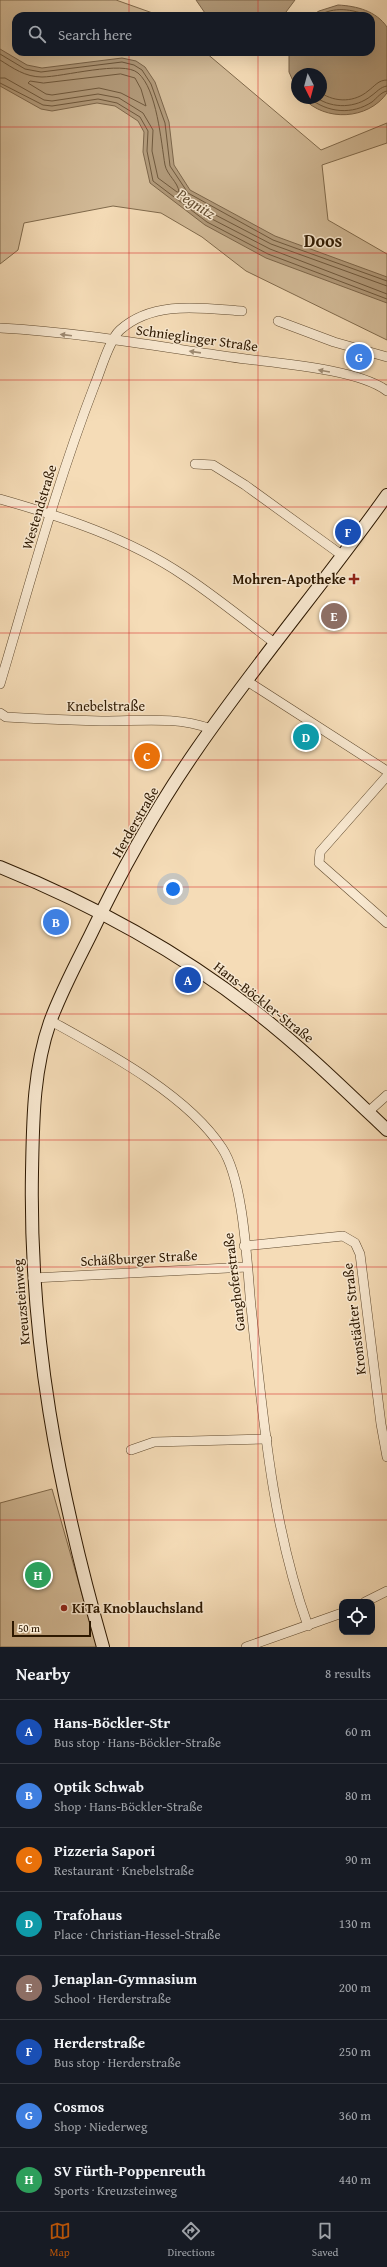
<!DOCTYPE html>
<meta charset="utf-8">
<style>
body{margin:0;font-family:"Gentium Book Plus",serif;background:#20242c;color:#f1f3f6}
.controls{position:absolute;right:12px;bottom:12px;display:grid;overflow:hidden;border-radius:8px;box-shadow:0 4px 16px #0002}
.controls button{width:36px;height:36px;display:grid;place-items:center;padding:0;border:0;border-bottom:1px solid #363941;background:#171b24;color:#f1f3f6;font:20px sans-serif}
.compass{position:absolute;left:291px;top:68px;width:36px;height:36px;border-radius:50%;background:#171b24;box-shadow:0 4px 16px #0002;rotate:174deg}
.scale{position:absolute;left:12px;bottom:10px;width:79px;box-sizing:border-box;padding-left:4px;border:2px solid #2d1800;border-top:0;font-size:11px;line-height:14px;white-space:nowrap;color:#2d1800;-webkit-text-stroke:3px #f8e8d0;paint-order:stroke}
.you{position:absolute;left:173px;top:889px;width:14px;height:14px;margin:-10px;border:3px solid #fff;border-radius:50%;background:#1a73e8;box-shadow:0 0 0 6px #1a73e833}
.badge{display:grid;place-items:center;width:26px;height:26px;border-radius:50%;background:#b45309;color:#fff;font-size:13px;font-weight:700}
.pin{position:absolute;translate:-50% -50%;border:2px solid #fff;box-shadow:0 1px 4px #0006}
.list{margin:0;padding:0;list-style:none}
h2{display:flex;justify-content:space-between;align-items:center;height:52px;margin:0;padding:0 16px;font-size:17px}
h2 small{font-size:13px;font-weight:400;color:#9ea1a6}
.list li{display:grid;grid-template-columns:26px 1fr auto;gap:12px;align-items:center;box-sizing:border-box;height:64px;padding:0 16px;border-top:1px solid #363941}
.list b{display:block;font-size:15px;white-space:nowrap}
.list p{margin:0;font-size:13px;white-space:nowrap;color:#9ea1a6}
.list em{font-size:13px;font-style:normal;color:#9ea1a6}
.icon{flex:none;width:22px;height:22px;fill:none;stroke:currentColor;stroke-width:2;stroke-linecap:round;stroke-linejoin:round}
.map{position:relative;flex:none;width:387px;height:1647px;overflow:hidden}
.search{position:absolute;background:#171b24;box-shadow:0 4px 16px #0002;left:12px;right:12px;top:12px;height:44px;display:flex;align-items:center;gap:10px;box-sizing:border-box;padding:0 14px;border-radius:12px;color:#9ea1a6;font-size:15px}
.sheet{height:564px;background:#171b24}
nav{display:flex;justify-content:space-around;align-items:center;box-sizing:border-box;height:56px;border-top:1px solid #363941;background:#171b24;font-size:11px;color:#9ea1a6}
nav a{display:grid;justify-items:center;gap:2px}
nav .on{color:#b45309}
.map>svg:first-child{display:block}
</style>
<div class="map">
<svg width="387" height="1647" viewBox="0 0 387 1647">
<rect width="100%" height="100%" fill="#f5dcb7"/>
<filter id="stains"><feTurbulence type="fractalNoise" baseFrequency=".005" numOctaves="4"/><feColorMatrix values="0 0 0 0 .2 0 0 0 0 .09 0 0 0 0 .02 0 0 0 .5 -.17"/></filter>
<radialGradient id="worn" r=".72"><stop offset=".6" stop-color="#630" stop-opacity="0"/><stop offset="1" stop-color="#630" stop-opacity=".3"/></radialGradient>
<g fill="#d3bb98" stroke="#806a4c">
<polygon points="0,0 116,0 161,16 16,16 16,52 205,52 321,150 387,123 387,143 322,165 328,220 387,254 387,340 246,271 202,237 161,213 113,206 24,223 18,250 0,264"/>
<polygon points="52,1489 97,1647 0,1647 0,1503"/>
</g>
<g fill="#b19979" stroke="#7c6549">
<polygon points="196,0 295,0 283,16 207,16"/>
<path d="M 338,5 C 357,6 376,11 387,27 L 387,93 C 368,120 325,122 303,98 L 321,98 L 321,74 L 297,74 L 297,90 L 289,72 L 289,52 L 371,52 L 371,16 L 311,16 L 319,11 Z"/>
<polygon points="0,49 27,65 42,68 122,58 136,61 145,67 155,82 169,122 174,165 190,190 275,236 387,277 387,303 266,258 205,225 150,183 143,152 144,132 138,121 115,106 97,103 52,111 41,109 0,86"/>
</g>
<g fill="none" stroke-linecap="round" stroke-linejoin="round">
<g stroke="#6f583c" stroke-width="1">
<path d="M 318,16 C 334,6 352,9 369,16"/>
<polyline points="0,54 25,69 41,72 122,62 134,65 142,70 151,84 165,123 170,166 188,193 273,240 387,281"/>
<path d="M 0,60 C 13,68 25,77 42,77 C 63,77 123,60 138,73 C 157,89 161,142 165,165 C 167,175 178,182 179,192 L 177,192 L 158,178 L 152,151 L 153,130 L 143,113 L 119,98 L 98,94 L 52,101 L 44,100 L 5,78 L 0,78"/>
<polygon points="121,74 135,78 141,89 146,106 121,93 99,88 52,95 46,94 28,83 30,81 43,83"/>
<polyline points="0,83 43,105 52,106 98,99 117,103 140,117 148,131 147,151 153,181 207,222 268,254 387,299"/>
<path d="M 321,93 C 336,103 355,102 368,91 C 375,86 378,80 387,80"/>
<path d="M 309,98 C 328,113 352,115 372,102 C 377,98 381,92 387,91"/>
<path d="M 317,98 C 333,109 356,108 371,96 C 377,92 380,87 387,86"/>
<polyline points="387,286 271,244 206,210 203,211 210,218 270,249 387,294"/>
</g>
<g stroke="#5f492e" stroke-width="10">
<g id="street">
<polyline points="278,321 334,342 387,357"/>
<path d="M 0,328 C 77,332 155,346 231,357 C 271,363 357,368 387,391"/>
<polyline points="195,464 213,465 245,485 343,556"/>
<path d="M 0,499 C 63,517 128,538 183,575 C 215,596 245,621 276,644"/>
<polyline points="247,681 387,771"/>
<path d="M 0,684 C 30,583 57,482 95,384 C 101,370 109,340 120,330 C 153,300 202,308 242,311"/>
<path d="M 0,713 L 6,717 C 39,719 72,720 104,721 C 141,721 177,716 211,729"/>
<polyline points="387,776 320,852 319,863 387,923"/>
<path d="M 51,1021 C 105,1051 188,1095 222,1148 C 244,1181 247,1265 251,1307 C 263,1414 271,1523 308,1626"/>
<polyline points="368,1112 387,1095"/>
<polyline points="244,1246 343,1236 355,1243 360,1254 381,1424 387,1457"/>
<polyline points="33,1278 247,1267"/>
<polyline points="131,1450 154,1442 267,1439"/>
<polyline points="365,1602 387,1591"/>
<polyline points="246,1647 342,1613"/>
</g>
</g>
<g stroke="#2d1800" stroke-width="14">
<g id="secondary">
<path d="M 0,867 C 89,903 176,950 252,1009 C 300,1046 343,1088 387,1130"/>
<path d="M 103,1647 C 58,1488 29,1338 32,1172 C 33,1121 33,1071 50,1022 C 61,992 76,964 90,936 C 121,871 156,808 197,749 C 257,662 326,581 387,495"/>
</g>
</g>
<use href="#street" stroke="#f8e8d0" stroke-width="9"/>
<use href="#secondary" stroke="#f8e8d0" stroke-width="12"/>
</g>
<defs><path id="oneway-solid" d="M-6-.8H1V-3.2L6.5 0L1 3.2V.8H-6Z"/></defs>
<g fill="#9d8a72">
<use href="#oneway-solid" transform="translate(66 335) rotate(-173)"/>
<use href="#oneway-solid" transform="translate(195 352) rotate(-172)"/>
<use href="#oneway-solid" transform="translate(324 371) rotate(-170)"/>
</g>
<path fill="none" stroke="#d62828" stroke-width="1" stroke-opacity="0.55" d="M 129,0 L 129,16M 258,0 L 258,16M 129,52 L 129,1647M 258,52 L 258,1647M 0,127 L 387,127M 0,253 L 387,253M 0,380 L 387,380M 0,507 L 387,507M 0,633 L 387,633M 0,760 L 387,760M 0,887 L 387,887M 0,1014 L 387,1014M 0,1140 L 387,1140M 0,1267 L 387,1267M 0,1394 L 387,1394M 0,1520 L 387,1520"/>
<g fill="#8f2418" stroke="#f8e8d0" stroke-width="1.5">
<path d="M352 573h4v4h4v4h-4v4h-4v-4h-4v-4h4z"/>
<circle cx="64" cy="1608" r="4"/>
</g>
<g text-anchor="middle" stroke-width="3" stroke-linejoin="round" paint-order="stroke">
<g font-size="14" fill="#2d1800" stroke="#f8e8d0">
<text transform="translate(197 338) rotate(8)" y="5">Schnieglinger Straße</text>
<text transform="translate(39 507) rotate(-73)" y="5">Westendstraße</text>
<text x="106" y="711">Knebelstraße</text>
<text transform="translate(135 822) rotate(-60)" y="5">Herderstraße</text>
<text transform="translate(264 1002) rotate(38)" y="5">Hans-Böckler-Straße</text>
<text transform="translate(139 1258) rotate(-3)" y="5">Schäßburger Straße</text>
<text transform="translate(234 1282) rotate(-97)" y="5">Ganghoferstraße</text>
<text transform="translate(21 1302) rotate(-95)" y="5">Kreuzsteinweg</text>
<text transform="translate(354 1319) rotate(-97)" y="5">Kronstädter Straße</text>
</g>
<g font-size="14" font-weight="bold" fill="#2d1800" stroke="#f8e8d0" text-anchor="end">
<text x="346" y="584">Mohren-Apotheke</text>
<text x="72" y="1613" text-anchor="start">KiTa Knoblauchsland</text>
</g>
<g font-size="15" font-style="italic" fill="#624c30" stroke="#f8e8d0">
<text transform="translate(196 204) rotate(33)" y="5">Pegnitz</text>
</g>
<g font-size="18" font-weight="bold" fill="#2d1800" stroke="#f8e8d0">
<text x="323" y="247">Doos</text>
</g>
</g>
<rect width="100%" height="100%" filter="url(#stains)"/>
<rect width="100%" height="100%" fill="url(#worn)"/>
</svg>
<div class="controls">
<button><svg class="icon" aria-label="locate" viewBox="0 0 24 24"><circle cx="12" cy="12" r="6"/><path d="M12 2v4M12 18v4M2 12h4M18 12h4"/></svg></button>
</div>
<svg class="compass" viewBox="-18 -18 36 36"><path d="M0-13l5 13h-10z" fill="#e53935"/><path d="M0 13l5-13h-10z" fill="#9ea1a6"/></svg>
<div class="scale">50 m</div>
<div class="you"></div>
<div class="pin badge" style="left:188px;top:980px;background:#1a4fb4">A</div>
<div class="pin badge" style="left:56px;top:922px;background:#3f7fe0">B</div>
<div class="pin badge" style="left:147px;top:756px;background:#e8710a">C</div>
<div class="pin badge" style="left:306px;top:737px;background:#0f9aa8">D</div>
<div class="pin badge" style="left:334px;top:616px;background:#8d6e63">E</div>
<div class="pin badge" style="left:348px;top:532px;background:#1a4fb4">F</div>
<div class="pin badge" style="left:359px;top:357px;background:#3f7fe0">G</div>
<div class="pin badge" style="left:38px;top:1575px;background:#2e9e5b">H</div>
<div class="search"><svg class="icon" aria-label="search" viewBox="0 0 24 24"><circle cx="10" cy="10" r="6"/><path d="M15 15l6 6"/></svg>Search here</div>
</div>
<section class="sheet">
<h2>Nearby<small>8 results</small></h2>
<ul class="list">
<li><span class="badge" style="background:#1a4fb4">A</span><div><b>Hans-Böckler-Str</b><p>Bus stop · Hans-Böckler-Straße</p></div><em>60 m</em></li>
<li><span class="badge" style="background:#3f7fe0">B</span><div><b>Optik Schwab</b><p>Shop · Hans-Böckler-Straße</p></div><em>80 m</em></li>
<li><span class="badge" style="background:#e8710a">C</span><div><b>Pizzeria Sapori</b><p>Restaurant · Knebelstraße</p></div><em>90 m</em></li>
<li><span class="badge" style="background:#0f9aa8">D</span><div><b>Trafohaus</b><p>Place · Christian-Hessel-Straße</p></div><em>130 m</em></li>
<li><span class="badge" style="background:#8d6e63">E</span><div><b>Jenaplan-Gymnasium</b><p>School · Herderstraße</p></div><em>200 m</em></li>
<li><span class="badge" style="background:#1a4fb4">F</span><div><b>Herderstraße</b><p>Bus stop · Herderstraße</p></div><em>250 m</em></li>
<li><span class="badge" style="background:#3f7fe0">G</span><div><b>Cosmos</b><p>Shop · Niederweg</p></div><em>360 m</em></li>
<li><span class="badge" style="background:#2e9e5b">H</span><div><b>SV Fürth-Poppenreuth</b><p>Sports · Kreuzsteinweg</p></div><em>440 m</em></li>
</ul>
</section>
<nav>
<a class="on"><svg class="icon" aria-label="map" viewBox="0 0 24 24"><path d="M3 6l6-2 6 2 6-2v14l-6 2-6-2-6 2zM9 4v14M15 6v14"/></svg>Map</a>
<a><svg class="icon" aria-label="directions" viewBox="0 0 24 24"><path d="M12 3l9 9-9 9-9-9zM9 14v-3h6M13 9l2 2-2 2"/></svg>Directions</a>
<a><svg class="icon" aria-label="saved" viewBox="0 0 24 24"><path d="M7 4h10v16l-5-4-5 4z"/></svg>Saved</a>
</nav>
